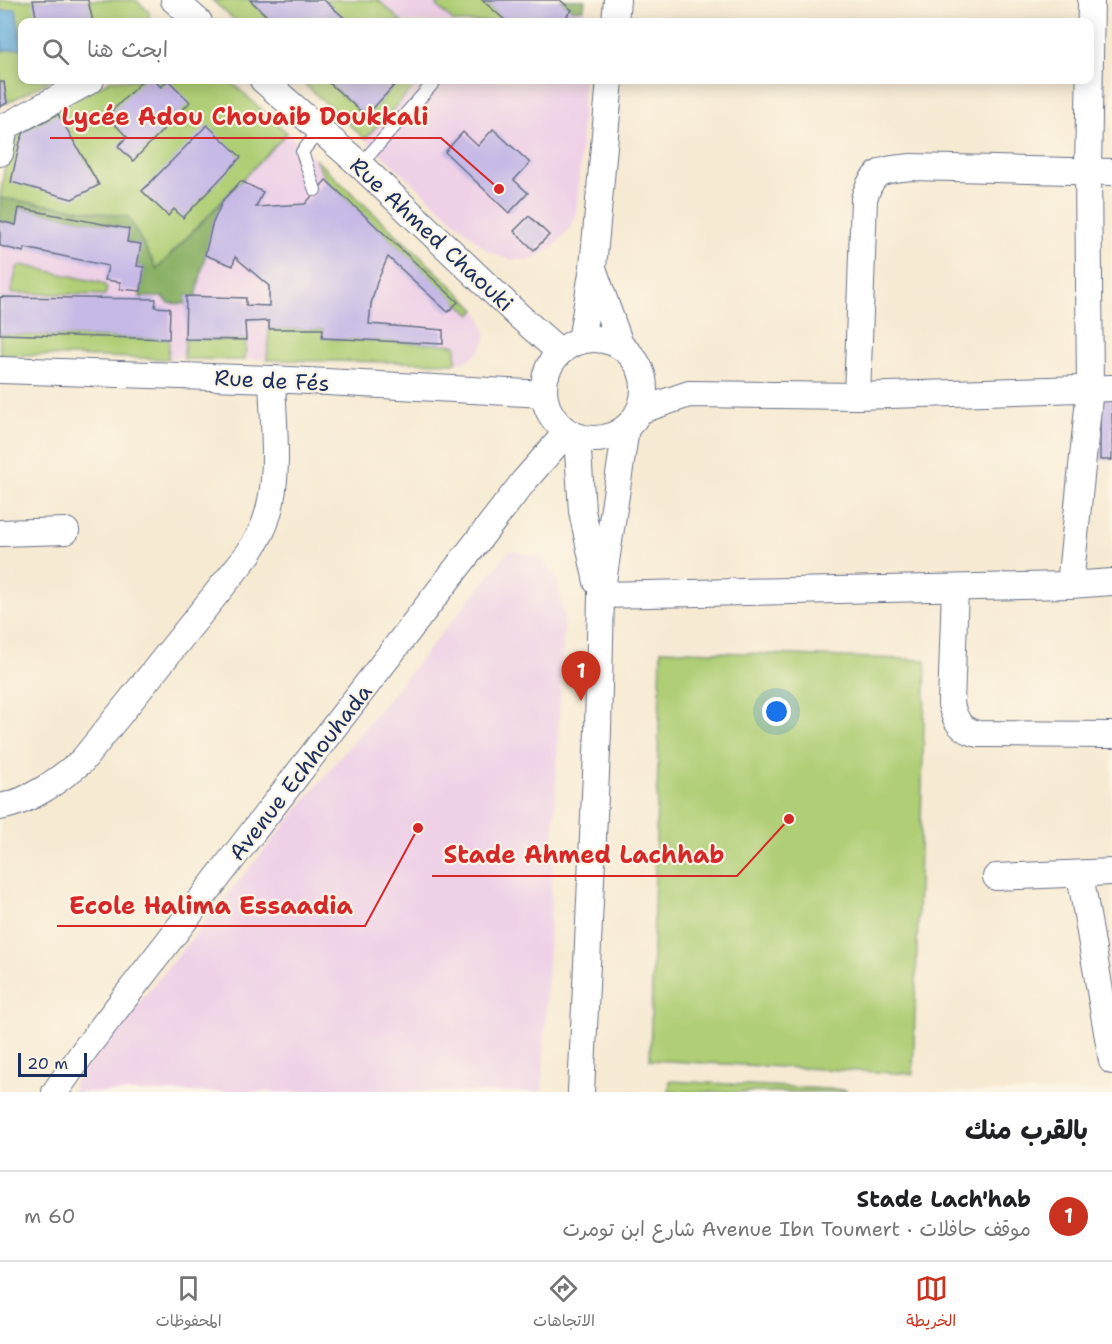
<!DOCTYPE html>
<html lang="ar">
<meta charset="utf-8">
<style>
body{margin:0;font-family:"Shantell Sans","Playpen Sans Arabic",sans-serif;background:#f2f2f2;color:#202124;direction:rtl}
.scale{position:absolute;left:18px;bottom:15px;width:69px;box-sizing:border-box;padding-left:6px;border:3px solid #1b2f5e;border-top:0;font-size:16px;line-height:21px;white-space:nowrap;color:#1b2f5e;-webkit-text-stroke:4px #fcf5e5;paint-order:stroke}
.you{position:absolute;left:777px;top:712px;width:21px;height:21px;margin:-15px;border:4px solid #fff;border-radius:50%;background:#1a73e8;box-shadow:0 0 0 9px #1a73e833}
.badge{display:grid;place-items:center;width:39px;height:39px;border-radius:50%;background:#c8321e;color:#fff;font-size:20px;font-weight:700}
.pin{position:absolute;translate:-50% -50px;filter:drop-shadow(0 2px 3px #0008)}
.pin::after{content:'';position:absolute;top:32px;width:21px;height:18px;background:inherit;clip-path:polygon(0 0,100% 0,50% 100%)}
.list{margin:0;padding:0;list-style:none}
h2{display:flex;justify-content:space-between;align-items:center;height:78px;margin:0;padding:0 24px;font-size:26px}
h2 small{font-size:20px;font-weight:400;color:#757577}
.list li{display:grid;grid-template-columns:39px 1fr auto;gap:18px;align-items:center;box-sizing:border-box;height:90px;padding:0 24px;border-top:2px solid #e0e0e0}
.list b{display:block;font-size:22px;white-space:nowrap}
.list p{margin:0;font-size:20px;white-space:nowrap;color:#757577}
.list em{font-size:20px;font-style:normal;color:#757577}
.icon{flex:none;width:33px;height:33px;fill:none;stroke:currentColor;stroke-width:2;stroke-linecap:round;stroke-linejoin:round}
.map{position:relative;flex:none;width:1112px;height:1092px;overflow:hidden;direction:ltr}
.search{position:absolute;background:#fff;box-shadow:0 3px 15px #0003;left:18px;right:18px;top:18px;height:66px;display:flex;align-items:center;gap:15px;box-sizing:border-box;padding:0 21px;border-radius:12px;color:#757577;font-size:22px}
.sheet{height:168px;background:#fff}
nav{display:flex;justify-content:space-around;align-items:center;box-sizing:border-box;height:84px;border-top:2px solid #e0e0e0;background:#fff;font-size:16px;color:#757577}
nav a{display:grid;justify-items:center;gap:3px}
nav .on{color:#c8321e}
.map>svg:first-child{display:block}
</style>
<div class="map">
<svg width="1112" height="1092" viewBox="0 0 1112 1092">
<rect width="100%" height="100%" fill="#fcf5e5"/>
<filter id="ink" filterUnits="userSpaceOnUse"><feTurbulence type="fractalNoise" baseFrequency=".0167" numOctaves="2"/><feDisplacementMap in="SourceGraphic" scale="12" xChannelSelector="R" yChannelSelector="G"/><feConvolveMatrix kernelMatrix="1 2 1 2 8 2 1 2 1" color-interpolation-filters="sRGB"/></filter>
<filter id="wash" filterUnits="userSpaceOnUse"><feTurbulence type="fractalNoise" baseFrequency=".008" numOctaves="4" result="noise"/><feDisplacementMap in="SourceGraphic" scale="24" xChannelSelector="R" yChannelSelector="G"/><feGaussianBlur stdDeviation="1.35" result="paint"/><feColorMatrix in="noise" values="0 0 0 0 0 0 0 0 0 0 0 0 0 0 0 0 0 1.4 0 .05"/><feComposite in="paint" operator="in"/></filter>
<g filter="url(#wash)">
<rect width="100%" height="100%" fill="#f7ead3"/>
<g fill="#eed0e7">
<polygon points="212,0 585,0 584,22 237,22"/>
<polygon points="300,80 583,80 580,164 576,214 572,226 552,249 529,260 510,260 489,252"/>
<polygon points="287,133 475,308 482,320 485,331 485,341 479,352 468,360 456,363 0,354 0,198 128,217 157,269"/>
<polygon points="510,550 539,558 556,575 564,616 542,1092 73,1092 75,1081"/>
</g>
<g fill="#afce75" stroke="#657e6a" stroke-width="1.5">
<polygon points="0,0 136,0 149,12 149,22 22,22 22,80 51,80 7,103 4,82 0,82"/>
<polygon points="212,0 250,0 273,22 237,22"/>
<polygon points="324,0 378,0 402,22 349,22"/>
<polygon points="442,0 482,0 507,22 454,22 437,6"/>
<polygon points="111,80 229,80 287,133 157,269 128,217 0,198 9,140 19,130"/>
<polygon points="300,80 326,80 366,116 399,80 420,80 365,139"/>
<polygon points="315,159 456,290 476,310 471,315 326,180"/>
<polygon points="21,265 102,283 107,288 105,295 11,293 17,268"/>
<polygon points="269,329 323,329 323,338 456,345 456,363 267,360"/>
<polygon points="0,334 169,339 168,359 0,354"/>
<polygon points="185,339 246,340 245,360 184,359"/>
<polygon points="661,650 926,660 913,1074 650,1060"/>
<polygon points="670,1081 846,1090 846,1092 669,1092"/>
</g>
<g fill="#8bb166" stroke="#537062" stroke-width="1.5">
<polygon points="560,0 585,0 584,9 572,10"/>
<polygon points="0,198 128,217 157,269 223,200 212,225 196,297 186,296 186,304 169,303 163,297 140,297 144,267 137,266 140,244 127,242 128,229 20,208 16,225 0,221"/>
</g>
<polygon fill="#63abda" stroke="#3f6d9c" stroke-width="1.5" points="16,9 22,48 2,51 0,11"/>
<g id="blocks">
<g fill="#c6b9e6">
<polygon points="33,0 88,0 93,22 37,22"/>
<polygon points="250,0 324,0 349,22 273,22"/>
<polygon points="482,0 560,0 572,10 561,22 507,22"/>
<polygon points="143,80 154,80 161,87 168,80 190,102 133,161 118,146 127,137 107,116"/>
<polygon points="326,80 399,80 366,116"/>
<polygon points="0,82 4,82 7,103 0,107"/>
<polygon points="58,114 99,185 72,199 11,182 20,142 24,132"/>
<polygon points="207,125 241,157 183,218 174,209 168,216 142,191"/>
<polygon points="493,129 530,163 514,180 528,193 509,213 445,152 463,132 478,146"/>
<polygon points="326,180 458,302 448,312 388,257 377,282 371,304 369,324 443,330 443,344 322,338 323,329 269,329 269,321 245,322 246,340 185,339 186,296 246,298 246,305 269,306 269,286 235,257 233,266 205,255 212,225 223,200 241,181 263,192 256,207 305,204"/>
<polygon points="19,208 129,229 127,242 141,244 137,266 144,267 141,291 120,289 120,282 105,280 108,266 25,248 24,252 0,246 0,221 16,225"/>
<polygon points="529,216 549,235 534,250 514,231"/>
<polygon points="0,297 156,299 155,307 170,308 169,339 0,334"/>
<rect x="1100" y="393" width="12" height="67"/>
</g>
</g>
</g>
<g filter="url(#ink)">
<use href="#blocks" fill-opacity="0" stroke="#687087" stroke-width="1.5"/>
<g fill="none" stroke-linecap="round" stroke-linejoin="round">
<g stroke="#687087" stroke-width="14">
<g id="lane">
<polyline points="360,165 436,80"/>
<polyline points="315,190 302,152 320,130"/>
</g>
</g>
<g stroke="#687087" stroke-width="28">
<g id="street">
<polyline points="174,0 199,22"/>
<polyline points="615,22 617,0"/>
<polyline points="263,80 360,165 519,316 560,352"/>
<polyline points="0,127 5,127 91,80"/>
<polyline points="0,153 5,127"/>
<polyline points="594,271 621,347"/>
<circle cx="594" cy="389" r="50"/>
<polyline points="581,341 593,267 610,80"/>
<polyline points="0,370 272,379 544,394"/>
<path d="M 857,396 L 864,199 C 873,168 884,170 912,167 L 1112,172"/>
<polyline points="639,411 689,394 857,396 1112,388"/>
<polyline points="577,437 582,511 597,582"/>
<polyline points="0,533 66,531"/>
<polyline points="1070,585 1090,388 1088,171 1091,0"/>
<path d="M 955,588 L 951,704 C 955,721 961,731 979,734 L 1112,735"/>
<polyline points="601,595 1070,585 1112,582"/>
<path d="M 0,807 C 32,801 57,781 82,761 L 249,553 C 255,543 263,531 266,520 C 281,476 273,424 272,379"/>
<polyline points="1080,874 1112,1061"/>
<polyline points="996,877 1112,872"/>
<polyline points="55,1092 86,1048 524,481 567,432"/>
<polyline points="581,1092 598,731 601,595 626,428"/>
</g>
</g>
<use href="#lane" stroke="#fff" stroke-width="12"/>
<use href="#street" stroke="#fff" stroke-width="26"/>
</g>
</g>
<g text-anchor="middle" stroke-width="4.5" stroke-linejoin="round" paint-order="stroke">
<g font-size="22" fill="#1b2f5e" stroke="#fcf5e5">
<text transform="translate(432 234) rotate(43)" y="8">Rue Ahmed Chaouki</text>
<text transform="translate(272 380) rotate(3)" y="8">Rue de Fés</text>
<text transform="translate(300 772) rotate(-52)" y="8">Avenue Echhouhada</text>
</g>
</g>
<path fill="none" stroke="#d62828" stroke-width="2" d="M499 189L441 138H50M789 819L737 876H432M418 828L365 926H57"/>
<g fill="#d62828" stroke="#fcf5e5" stroke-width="2">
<circle cx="499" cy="189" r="6"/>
<circle cx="789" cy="819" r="6"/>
<circle cx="418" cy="828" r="6"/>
</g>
<g font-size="24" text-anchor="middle" font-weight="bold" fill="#d62828" stroke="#fcf5e5" stroke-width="4.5" stroke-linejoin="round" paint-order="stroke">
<text x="245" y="125">Lycée Adou Chouaib Doukkali</text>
<text x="584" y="863">Stade Ahmed Lachhab</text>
<text x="211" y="914">Ecole Halima Essaadia</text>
</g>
</svg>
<div class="scale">20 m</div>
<div class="you"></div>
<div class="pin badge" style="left:581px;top:701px">1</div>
<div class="search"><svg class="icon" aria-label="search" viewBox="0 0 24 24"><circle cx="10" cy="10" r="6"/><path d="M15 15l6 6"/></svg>ابحث هنا</div>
</div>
<section class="sheet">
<h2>بالقرب منك<small></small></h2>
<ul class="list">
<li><span class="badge">1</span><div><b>Stade Lach'hab</b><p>موقف حافلات · Avenue Ibn Toumert شارع ابن تومرت</p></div><em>60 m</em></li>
</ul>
</section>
<nav>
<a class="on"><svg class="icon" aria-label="map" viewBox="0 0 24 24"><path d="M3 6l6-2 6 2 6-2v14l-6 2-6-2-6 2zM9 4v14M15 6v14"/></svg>الخريطة</a>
<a><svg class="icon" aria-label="directions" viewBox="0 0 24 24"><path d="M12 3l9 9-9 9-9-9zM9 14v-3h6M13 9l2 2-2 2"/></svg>الاتجاهات</a>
<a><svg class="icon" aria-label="saved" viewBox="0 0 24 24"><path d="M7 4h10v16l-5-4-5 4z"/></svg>المحفوظات</a>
</nav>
